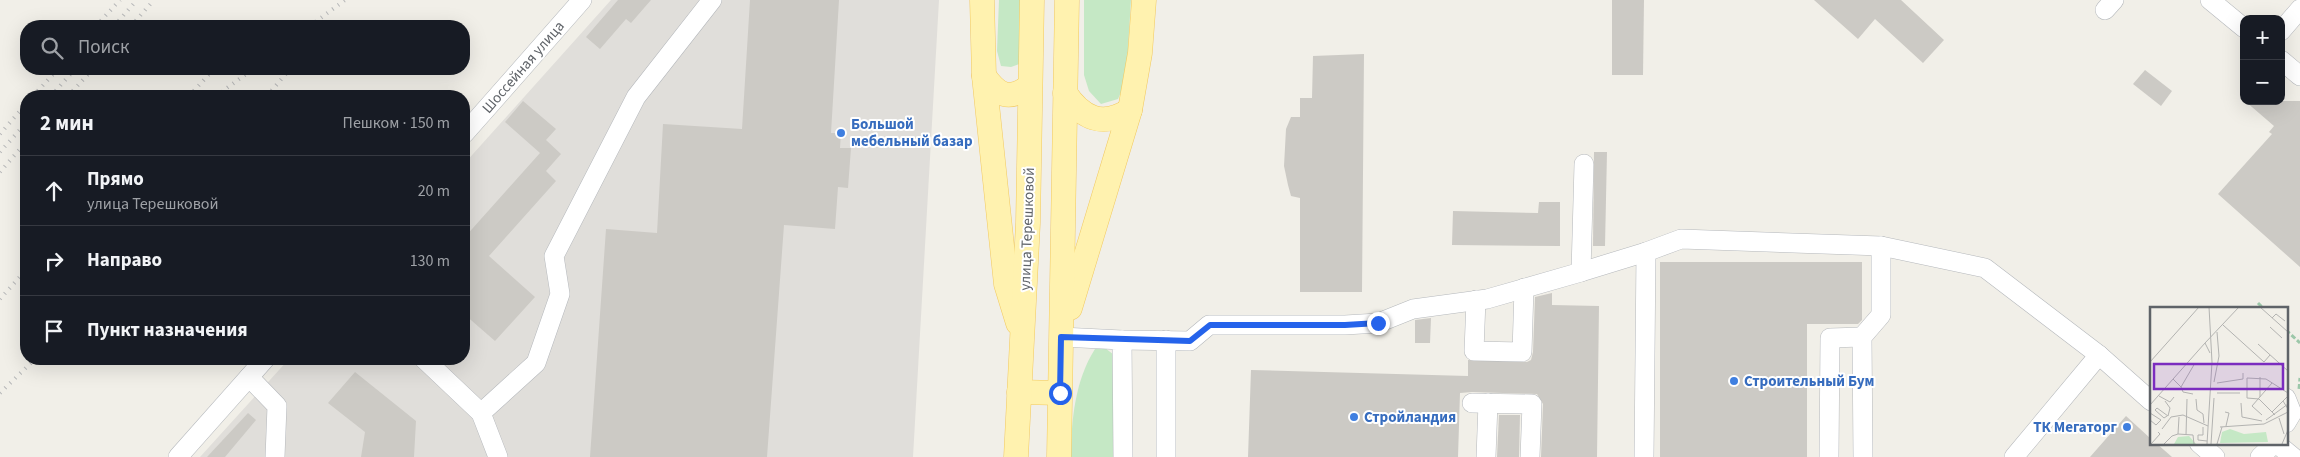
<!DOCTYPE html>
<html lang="ru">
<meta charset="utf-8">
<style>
body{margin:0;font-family:"Source Sans 3",sans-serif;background:#20242c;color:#f1f3f6}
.controls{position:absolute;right:15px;top:15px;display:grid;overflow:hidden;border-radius:10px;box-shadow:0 5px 20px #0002}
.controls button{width:45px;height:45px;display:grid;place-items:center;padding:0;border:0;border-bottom:1px solid #363941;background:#171b24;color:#f1f3f6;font:25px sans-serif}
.stop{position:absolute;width:15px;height:15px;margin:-11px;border:4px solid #2563eb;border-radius:50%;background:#fff}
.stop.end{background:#2563eb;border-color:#fff;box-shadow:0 1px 5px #0008}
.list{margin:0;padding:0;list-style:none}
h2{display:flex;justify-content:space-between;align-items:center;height:65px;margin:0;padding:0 20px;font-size:21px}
h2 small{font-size:16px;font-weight:400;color:#9ea1a6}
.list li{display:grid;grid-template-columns:32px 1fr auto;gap:15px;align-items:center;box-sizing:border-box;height:70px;padding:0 20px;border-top:1px solid #363941}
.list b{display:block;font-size:19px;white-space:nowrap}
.list p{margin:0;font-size:16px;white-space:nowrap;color:#9ea1a6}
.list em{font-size:16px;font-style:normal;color:#9ea1a6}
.icon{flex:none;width:28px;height:28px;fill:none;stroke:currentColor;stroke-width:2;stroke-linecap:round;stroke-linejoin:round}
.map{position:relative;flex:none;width:2300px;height:457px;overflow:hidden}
.search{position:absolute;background:#171b24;box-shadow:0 5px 20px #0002;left:20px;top:20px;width:450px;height:55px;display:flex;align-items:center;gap:12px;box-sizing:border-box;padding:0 18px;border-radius:20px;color:#9ea1a6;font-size:19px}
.panel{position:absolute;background:#171b24;box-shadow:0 5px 20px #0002;left:20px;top:90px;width:450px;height:275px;border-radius:20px}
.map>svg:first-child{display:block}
</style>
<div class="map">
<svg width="2300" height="457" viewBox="0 0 2300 457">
<rect width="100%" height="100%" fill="#f1efe8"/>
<polygon fill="#e0deda" points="611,0 939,0 913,457 200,457 289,359 464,359 464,164"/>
<g fill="#c5e8c5">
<polygon points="999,0 1022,0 1022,55 1019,64 1011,67 1001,66 997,51"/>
<polygon points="1084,0 1131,0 1126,81 1118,99 1101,104 1089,91 1084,75"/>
<path d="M 1105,348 L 1114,355 L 1115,457 L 1071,457 C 1071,421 1075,380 1095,349 Z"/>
</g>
<g fill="#cccac5">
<polygon points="618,0 651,0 631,23 626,19 600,49 586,37"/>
<polygon points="750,0 839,0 831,133 841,133 840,148 851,148 848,188 838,187 835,229 784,225 767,457 590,457 606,229 657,233 663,124 742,129"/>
<polygon points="1612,0 1644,0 1643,75 1612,75"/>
<polygon points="1814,0 1901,0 1944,40 1923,63 1875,19 1858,39"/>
<polygon points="1364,54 1362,292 1300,292 1300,198 1291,196 1288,185 1284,166 1286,129 1291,117 1300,117 1300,98 1312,98 1313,56"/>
<polygon points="2145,70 2172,91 2161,106 2133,84"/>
<polygon points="523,101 556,129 546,140 561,154 546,171 556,181 489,256 535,297 495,341 464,314 464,238 540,153 505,122"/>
<polygon points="2245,101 2300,101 2300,267 2218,194 2272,134 2269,132 2274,126"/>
<polygon points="1594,152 1607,152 1605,246 1593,246"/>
<polygon points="1539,202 1560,202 1560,246 1452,245 1453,211 1538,213"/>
<polygon points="1660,262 1862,262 1862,320 1858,324 1807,324 1807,457 1660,457"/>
<polygon points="1552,293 1552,305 1599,306 1597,457 1541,457 1543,404 1537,394 1472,392 1460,393 1458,457 1248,457 1251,370 1468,376 1468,360 1527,362 1531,360 1533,352 1535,297"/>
<polygon points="1431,318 1430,343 1415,343 1415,320"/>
<polygon points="355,372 416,421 414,457 361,457 365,432 328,403"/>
<polygon points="248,413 256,420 225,457 207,457"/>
<polygon points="1499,415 1520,415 1519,457 1497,457"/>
<polygon points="2126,416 2151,439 2151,443 2156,443 2172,457 2090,457"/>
</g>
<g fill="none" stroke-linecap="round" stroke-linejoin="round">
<g stroke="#b5b8bc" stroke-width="20">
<g id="minor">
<polyline points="2210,0 2244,28"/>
<polyline points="2105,10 2114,0"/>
<polyline points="2281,31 2300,9"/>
<polyline points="2281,60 2300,76"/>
<polyline points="464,134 582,0"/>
<polyline points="1581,272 1646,252"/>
<polyline points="1476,300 1474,351 1522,352 1524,288"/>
<polyline points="1061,337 1122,340 1123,457"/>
<polyline points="1122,340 1190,341 1209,325 1345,325 1378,323 1413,309 1487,299 1581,272 1584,164"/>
<polyline points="424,359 481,413 536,363 560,294 554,256 636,97 712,0"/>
<polyline points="249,377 277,406 275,457"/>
<polyline points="2286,398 2292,413 2286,423"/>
<polyline points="1472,403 1532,404 1530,457"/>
<polyline points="481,413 498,457"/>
<polyline points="2199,443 2215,457"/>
<polyline points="2276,443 2293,457"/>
<polyline points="178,457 265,359"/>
<polyline points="1166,457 1166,340"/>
<polyline points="1486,457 1488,403"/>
<polyline points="1644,457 1646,252 1681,239 1881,246 1985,268 2099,355 2151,401"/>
<polyline points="1829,457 1830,338 1862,337"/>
<polyline points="1863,457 1862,337 1881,315 1881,246"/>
<polyline points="2014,457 2099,355"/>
<polyline points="2260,457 2275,443"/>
</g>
</g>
<g stroke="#f2c960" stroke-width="25">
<g id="major">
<polyline points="982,0 984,76 1006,284 1018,323"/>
<path d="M 984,76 C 998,96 1009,101 1030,86"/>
<path d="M 1065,93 C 1082,118 1102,128 1130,110"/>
<polyline points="1070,308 1130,110 1140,53 1144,0"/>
<polyline points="1019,392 1060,393"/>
<polyline points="1016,457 1028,223 1032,0"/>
<polyline points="1059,457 1067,0"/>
</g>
</g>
<g stroke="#9cc7a9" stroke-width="3" stroke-dasharray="5 2.5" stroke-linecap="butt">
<polyline points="2258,303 2263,308"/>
<polyline points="2286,330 2300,343"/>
<polyline points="2299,389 2300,378"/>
</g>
<use href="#minor" stroke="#fff" stroke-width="19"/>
<use href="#major" stroke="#fff2af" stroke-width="24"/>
<g stroke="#b6b7b8" stroke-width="4" stroke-dasharray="1 6" stroke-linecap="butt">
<polyline points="96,26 120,0"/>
<polyline points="114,26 137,0"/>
<polyline points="131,26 154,0"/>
<polyline points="310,26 345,0"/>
<polyline points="33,96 58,69"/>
<polyline points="51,96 75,69"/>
<polyline points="68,96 93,69"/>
<polyline points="189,96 214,69"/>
<polyline points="216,96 253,69"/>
<polyline points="267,96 290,69"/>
<polyline points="0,134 26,104"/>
<polyline points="0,152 26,123"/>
<polyline points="0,172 26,142"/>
<polyline points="0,299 26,270"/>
<polyline points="0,393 35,359"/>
</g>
</g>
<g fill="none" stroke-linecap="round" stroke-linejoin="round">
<polyline stroke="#2563eb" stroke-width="6" points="1060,393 1061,337 1190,341 1210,325 1345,325 1378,323"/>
</g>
<g fill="#3f7fe0" stroke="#fff" stroke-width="2">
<circle cx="841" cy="133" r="5"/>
<circle cx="1734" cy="381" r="5"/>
<circle cx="1354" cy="417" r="5"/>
<circle cx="2127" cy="427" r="5"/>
</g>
<g text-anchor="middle" stroke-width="4" stroke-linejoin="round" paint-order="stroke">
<g font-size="15" fill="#5f6368" stroke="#fff">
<text transform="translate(523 67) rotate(-49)" y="5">Шоссейная улица</text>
<text transform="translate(1027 229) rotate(-88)" y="5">улица Терешковой</text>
</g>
<g font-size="15" font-weight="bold" fill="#366cbe" stroke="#fff" text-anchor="start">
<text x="851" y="129">Большой<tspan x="851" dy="17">мебельный базар</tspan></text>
<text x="1744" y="386">Строительный Бум</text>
<text x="1364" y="422">Стройландия</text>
<text x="2117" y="432" text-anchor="end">ТК Мегаторг</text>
</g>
</g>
<g transform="translate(2150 307)">
<rect width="138" height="138" fill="#f1efe8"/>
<path d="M 80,122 L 94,127 L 116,125 L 118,135 L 70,136 L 72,125 ZM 39,129 L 46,137 L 24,137 L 28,130 Z" fill="#c5e8c5"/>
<path fill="none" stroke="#b3b3b1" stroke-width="1" d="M 110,0 L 138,25M 122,11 L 126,7 L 135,14M 73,18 L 114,55 L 120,48M 120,20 L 132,31M 108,37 L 138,64M 60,46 L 55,36 L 89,0M 0,55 L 49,0M 110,70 L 110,90M 23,72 L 31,80 L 45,56M 64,75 L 69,49 L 67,25M 67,76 L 93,72 L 93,66M 31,80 L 33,85 L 43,87M 67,86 L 90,86M 9,89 L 20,95 L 24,90M 138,89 L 133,94 L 138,102M 46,92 L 47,103 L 53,107 L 54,116M 15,94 L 20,101 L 18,109 L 7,101 L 5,103 L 14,111 L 17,109M 91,96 L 92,110 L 112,114M 0,98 L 55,36M 75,105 L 79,106 L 76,119M 122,105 L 133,94M 0,106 L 11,113 L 6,118 L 0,113M 112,108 L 102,99 L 122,76M 125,108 L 109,92 L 97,91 L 97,71 L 116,72 L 138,86M 129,111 L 134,127M 116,113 L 138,97M 53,120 L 53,128 L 48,128 L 48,133 L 57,134M 70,120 L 114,117 L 138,105M 12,122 L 21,110 L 33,108 L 58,119M 28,127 L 29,110M 36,128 L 37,92M 1,137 L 10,127 L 8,125M 14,137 L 22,129 L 28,127 L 43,128 L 44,137M 57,137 L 62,55 L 59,0M 61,137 L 64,91M 67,137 L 72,120M 132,137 L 138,123"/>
<path fill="#7b2cbf" fill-opacity="0.15" stroke="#7b2cbf" stroke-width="2.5" d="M 4,57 L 133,57 L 133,82 L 4,82 Z"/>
<rect width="138" height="138" fill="none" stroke="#5f6368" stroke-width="2.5"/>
</g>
</svg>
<div class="controls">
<button>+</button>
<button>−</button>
</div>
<div class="stop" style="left:1060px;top:393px"></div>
<div class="stop end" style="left:1378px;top:323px"></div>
<div class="search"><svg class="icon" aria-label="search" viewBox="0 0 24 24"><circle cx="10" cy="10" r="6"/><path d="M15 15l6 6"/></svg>Поиск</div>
<section class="panel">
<h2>2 мин<small>Пешком · 150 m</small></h2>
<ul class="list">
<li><svg class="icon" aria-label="ahead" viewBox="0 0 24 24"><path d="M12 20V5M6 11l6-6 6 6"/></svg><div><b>Прямо</b><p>улица Терешковой</p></div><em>20 m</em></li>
<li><svg class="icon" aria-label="right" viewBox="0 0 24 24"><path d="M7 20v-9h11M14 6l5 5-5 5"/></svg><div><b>Направо</b></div><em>130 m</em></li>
<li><svg class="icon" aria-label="arrive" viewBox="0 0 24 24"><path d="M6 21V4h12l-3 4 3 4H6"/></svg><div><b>Пункт назначения</b></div></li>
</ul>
</section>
</div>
